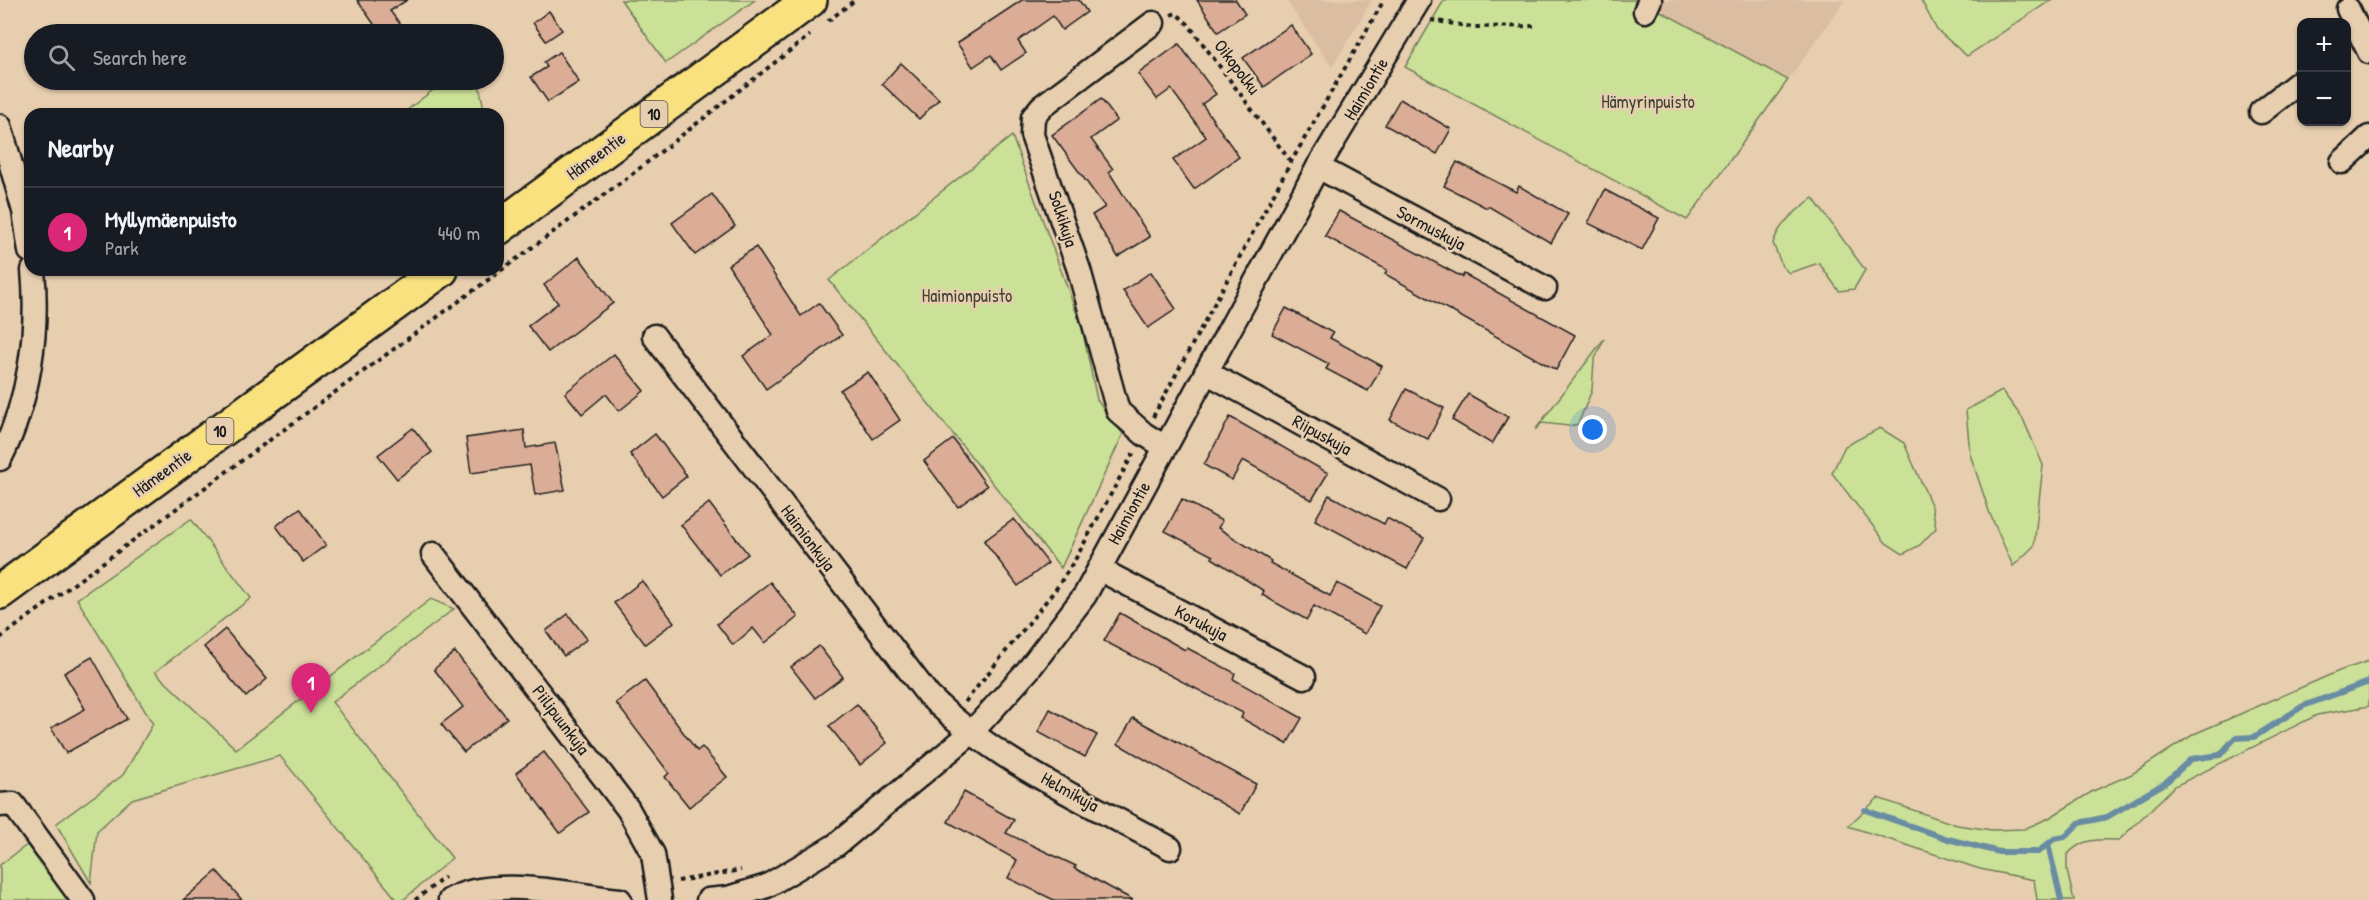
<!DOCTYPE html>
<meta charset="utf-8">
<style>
body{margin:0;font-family:"Patrick Hand",sans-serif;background:#242831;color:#f1f3f6}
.controls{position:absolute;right:18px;top:18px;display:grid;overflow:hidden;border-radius:12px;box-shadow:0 2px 4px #0004}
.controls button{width:54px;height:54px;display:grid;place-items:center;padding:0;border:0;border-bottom:2px solid #363941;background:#171b24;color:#f1f3f6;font:30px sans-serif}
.you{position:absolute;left:1593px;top:430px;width:21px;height:21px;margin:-15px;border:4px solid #fff;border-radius:50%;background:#1a73e8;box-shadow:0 0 0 9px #1a73e833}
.badge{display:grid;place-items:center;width:39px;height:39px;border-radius:50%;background:#db2777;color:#fff;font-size:20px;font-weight:700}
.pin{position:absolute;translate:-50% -50px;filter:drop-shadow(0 2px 3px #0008)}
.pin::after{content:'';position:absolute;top:32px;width:21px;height:18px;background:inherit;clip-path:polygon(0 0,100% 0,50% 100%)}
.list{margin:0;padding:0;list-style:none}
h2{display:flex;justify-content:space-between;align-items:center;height:78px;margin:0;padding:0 24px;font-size:26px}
h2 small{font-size:20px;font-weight:400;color:#9ea1a6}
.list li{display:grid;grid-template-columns:39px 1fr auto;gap:18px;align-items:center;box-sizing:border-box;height:90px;padding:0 24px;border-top:2px solid #363941}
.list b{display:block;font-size:22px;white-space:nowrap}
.list p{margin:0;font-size:20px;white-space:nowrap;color:#9ea1a6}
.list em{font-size:20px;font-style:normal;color:#9ea1a6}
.icon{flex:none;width:33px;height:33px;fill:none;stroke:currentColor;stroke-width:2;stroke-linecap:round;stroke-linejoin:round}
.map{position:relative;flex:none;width:2369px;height:900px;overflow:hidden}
.search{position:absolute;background:#171b24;box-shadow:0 2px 4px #0004;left:24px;top:24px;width:480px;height:66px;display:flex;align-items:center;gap:15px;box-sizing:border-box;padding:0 21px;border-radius:33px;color:#9ea1a6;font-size:22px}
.panel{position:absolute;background:#171b24;box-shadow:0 2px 4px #0004;left:24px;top:108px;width:480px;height:168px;border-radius:18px}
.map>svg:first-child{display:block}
</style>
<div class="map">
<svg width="2369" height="900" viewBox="0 0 2369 900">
<rect width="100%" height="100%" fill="#e7ceaf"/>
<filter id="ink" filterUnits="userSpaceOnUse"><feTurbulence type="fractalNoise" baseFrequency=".0167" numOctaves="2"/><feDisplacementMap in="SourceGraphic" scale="12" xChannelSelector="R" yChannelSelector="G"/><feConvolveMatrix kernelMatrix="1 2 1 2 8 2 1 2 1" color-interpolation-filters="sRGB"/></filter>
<g filter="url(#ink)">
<g fill="#dbbda2">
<polygon points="1286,0 1372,0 1332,67"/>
<polygon points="1640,0 1845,0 1788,80"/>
</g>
<g fill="#cae197" stroke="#737e5a" stroke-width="1.5">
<polygon points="621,0 755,0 666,63"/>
<polygon points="1444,0 1640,0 1788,80 1687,220 1405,67"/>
<polygon points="1921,0 2051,0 1967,56 1937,30"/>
<polygon points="446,80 478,80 485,114 402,114"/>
<polygon points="1012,136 1082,328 1097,400 1123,434 1061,568 829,280"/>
<path d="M 1813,198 L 1865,270 L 1854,289 L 1839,291 L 1819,263 L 1789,273 L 1782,266 L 1773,243 C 1780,222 1796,211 1813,198 Z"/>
<polygon points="1604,339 1594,361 1592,390 1578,424 1569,426 1542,423 1535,430"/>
<polygon points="2002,391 2023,419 2043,465 2034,546 2013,566 1990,514 1970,454 1966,410"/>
<polygon points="1880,428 1904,443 1932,507 1936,528 1920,545 1903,554 1886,543 1832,473 1845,446"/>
<polygon points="191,519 251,598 155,672 236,749 431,599 454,609 332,702 452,858 403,900 397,900 280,756 132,799 97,831 91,883 56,824 123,775 153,724 77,599"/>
<path d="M 2369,661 L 2369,706 L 2317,715 L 2175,786 L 2119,840 C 2098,839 2082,838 2067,855 L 2067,871 L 2074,900 L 2037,900 L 2034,880 L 1980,869 L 1848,826 L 1878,798 L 1957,825 L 1992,830 L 2024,829 L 2049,818 L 2093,791 L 2132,774 L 2194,734 L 2339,671 Z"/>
<polygon points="27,845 68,900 0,900 0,865"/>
</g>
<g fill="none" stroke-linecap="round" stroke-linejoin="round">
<g stroke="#698ca3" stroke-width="6">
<polyline points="1865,810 1948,839 1999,852 2038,852 2054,839 2065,837 2079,823 2107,817 2165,783 2191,759 2220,755 2235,738 2254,737 2303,706 2369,682"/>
<polyline points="2048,844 2061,900"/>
</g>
</g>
<g fill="#dbac96" stroke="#1c1c1c" stroke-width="1.5">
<polygon points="357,0 407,0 390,11 408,34 381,34"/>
<polygon points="1022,0 1079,0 1087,12 1062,30 1053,16 1018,41 1026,53 1001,70 991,55 973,67 957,43"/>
<polygon points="1197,0 1236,0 1245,14 1218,32"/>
<polygon points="549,11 562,30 546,41 533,23"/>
<polygon points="1291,25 1311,54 1264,87 1243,58"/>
<polygon points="1179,44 1216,94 1202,104 1239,157 1194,189 1173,160 1206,137 1171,89 1157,99 1138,74"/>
<polygon points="559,52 579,82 548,102 531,77 547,67 544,62"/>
<polygon points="901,63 939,99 919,119 882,84"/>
<polygon points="1101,99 1117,120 1091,139 1113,169 1109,172 1150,237 1118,257 1092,215 1105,207 1052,135"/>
<polygon points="1400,99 1451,129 1437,154 1385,125"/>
<polygon points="1457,162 1516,192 1519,186 1568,214 1551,243 1488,206 1487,208 1444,186"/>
<polygon points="1605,190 1659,218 1642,250 1588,223"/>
<polygon points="712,194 735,226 695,255 672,223"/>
<polygon points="1339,211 1462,277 1464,274 1575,335 1556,370 1385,274 1387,270 1325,236"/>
<polygon points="756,247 801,316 819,303 842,335 766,389 743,356 773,335 728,265"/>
<polygon points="579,257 613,303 548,352 528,326 558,303 544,285"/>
<polygon points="1151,272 1176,309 1148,328 1123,291"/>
<polygon points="1286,308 1333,333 1330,338 1382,366 1368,391 1326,369 1329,364 1272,334"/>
<polygon points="614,354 644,391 619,411 606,394 582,414 565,393"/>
<polygon points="868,372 900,420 873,439 840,390"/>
<polygon points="1406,389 1444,408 1428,439 1390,420"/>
<polygon points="1468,394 1508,417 1492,444 1452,420"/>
<polygon points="1230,417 1328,473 1312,500 1243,460 1232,480 1204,465"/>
<polygon points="413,428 432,452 397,479 378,455"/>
<polygon points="524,430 526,448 555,443 565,490 535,495 530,465 471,473 466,438"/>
<polygon points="655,434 687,476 662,496 630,454"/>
<polygon points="953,439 987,486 958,507 924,461"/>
<polygon points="1329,495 1384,524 1387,518 1424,538 1407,569 1315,520"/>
<polygon points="1182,499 1222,521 1218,528 1271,561 1270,563 1330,596 1337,583 1380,606 1365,634 1314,606 1307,620 1262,595 1264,591 1212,558 1213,556 1165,531"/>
<polygon points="709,503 748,554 720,575 681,525"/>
<polygon points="300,508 326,545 303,562 276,526"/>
<polygon points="1014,519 1048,563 1018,586 984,541"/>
<polygon points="642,581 674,622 645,644 614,603"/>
<polygon points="770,582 798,617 765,643 753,628 733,645 717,624"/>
<polygon points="1120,613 1185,650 1187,648 1235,673 1233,679 1302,718 1287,744 1241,718 1243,713 1104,641"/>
<polygon points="568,614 587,639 564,656 546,631"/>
<polygon points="225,629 267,679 246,697 204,647"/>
<polygon points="819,646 843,677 815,698 791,667"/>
<polygon points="455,652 507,718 464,752 441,724 463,707 434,669"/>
<polygon points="92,657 127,719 66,753 51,728 85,709 64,673"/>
<polygon points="645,681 697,751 702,747 727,777 689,807 665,777 669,773 616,703"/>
<polygon points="857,704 887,743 860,765 829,726"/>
<polygon points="1050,709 1097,735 1085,757 1038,732"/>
<polygon points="1133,718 1256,784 1240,814 1118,744"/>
<polygon points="544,752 589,812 560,833 516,773"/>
<polygon points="964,792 1014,820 1006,833 1076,866 1074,868 1133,900 1054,900 1008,878 1017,860 948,822"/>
<polygon points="217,871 242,900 183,900"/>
</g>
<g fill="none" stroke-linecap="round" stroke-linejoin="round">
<g stroke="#1c1c1c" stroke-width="27">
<g id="minor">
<polyline points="2348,9 2369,52"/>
<polyline points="1645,11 1650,0"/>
<polyline points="1153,23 1041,107 1033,117 1032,135 1079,270 1118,411 1144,434 1165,447"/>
<polyline points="2261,112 2302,80"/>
<polyline points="0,126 24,211 30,251"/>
<polyline points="2342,162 2369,137"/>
<polyline points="1318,167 1545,288"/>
<path d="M 654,336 L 928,695 C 996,762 1087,802 1170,848"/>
<polyline points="1206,372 1438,499"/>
<path d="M 0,459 C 29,402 39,333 33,270"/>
<polyline points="433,554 628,809 653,854 660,900"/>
<polyline points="1099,569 1304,677"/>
<polyline points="0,805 13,804 83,900"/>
<path d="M 450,900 C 491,875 574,895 620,900"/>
<polyline points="708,900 728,898 767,886 836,845 971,733 1029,669 1085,595 1318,167 1419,0"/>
</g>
</g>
<g stroke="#1c1c1c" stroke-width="38">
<g id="highway">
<polyline points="498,228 810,0"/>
<polyline points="0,592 441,270"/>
</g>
</g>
<g stroke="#1c1c1c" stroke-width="4" stroke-dasharray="4.5 4.5" stroke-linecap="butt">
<polyline points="1171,15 1176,13 1188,24 1291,162"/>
<polyline points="1431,20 1472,27 1537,26"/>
<polyline points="828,21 855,0"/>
<polyline points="1153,417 1291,162 1384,0"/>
<polyline points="0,638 631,175 810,35"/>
<polyline points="965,702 1056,589 1076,558 1135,450"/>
<polyline points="678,881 741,870"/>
<polyline points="415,900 445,877"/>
</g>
<use href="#minor" stroke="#e7ceaf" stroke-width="22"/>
<use href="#highway" stroke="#fae180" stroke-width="33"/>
</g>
</g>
<g text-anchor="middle" stroke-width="5" stroke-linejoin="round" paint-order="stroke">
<g fill="#e7ceaf" stroke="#595148" stroke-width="1.5">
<rect x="640.5" y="101" width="27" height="26" rx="4.5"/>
<rect x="206.5" y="418" width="27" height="26" rx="4.5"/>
</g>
<g font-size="16" font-weight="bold" fill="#1c1c1c">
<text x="654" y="120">10</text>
<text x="220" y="437">10</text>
</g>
<g font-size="18" fill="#1c1c1c" stroke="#e7ceaf">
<text transform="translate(1237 67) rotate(53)" y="6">Oikopolku</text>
<text transform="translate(1366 89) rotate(-59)" y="6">Haimiontie</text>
<text transform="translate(596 156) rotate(-36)" y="6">Hämeentie</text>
<text transform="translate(1063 219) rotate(72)" y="6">Solkikuja</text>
<text transform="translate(1431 228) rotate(28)" y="6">Sormuskuja</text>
<text transform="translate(1322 435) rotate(29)" y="6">Riipuskuja</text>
<text transform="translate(162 473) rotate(-36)" y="6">Hämeentie</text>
<text transform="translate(1129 513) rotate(-61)" y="6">Haimiontie</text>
<text transform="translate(808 538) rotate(53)" y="6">Haimionkuja</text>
<text transform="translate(1201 623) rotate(28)" y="6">Korukuja</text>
<text transform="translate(561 720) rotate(53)" y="6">Piilipuunkuja</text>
<text transform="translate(1070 792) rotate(29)" y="6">Helmikuja</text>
</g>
<g font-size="18" fill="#3f4335" stroke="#e7ceaf">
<text x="1648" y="108">Hämyrinpuisto</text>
<text x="967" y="302">Haimionpuisto</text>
</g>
</g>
</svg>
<div class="controls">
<button>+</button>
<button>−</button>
</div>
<div class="you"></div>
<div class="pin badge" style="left:311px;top:713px">1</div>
<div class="search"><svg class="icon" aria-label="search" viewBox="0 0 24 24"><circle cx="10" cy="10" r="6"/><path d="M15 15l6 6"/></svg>Search here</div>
<section class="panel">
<h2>Nearby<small></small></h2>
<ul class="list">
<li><span class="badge">1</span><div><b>Myllymäenpuisto</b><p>Park</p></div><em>440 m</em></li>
</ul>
</section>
</div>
